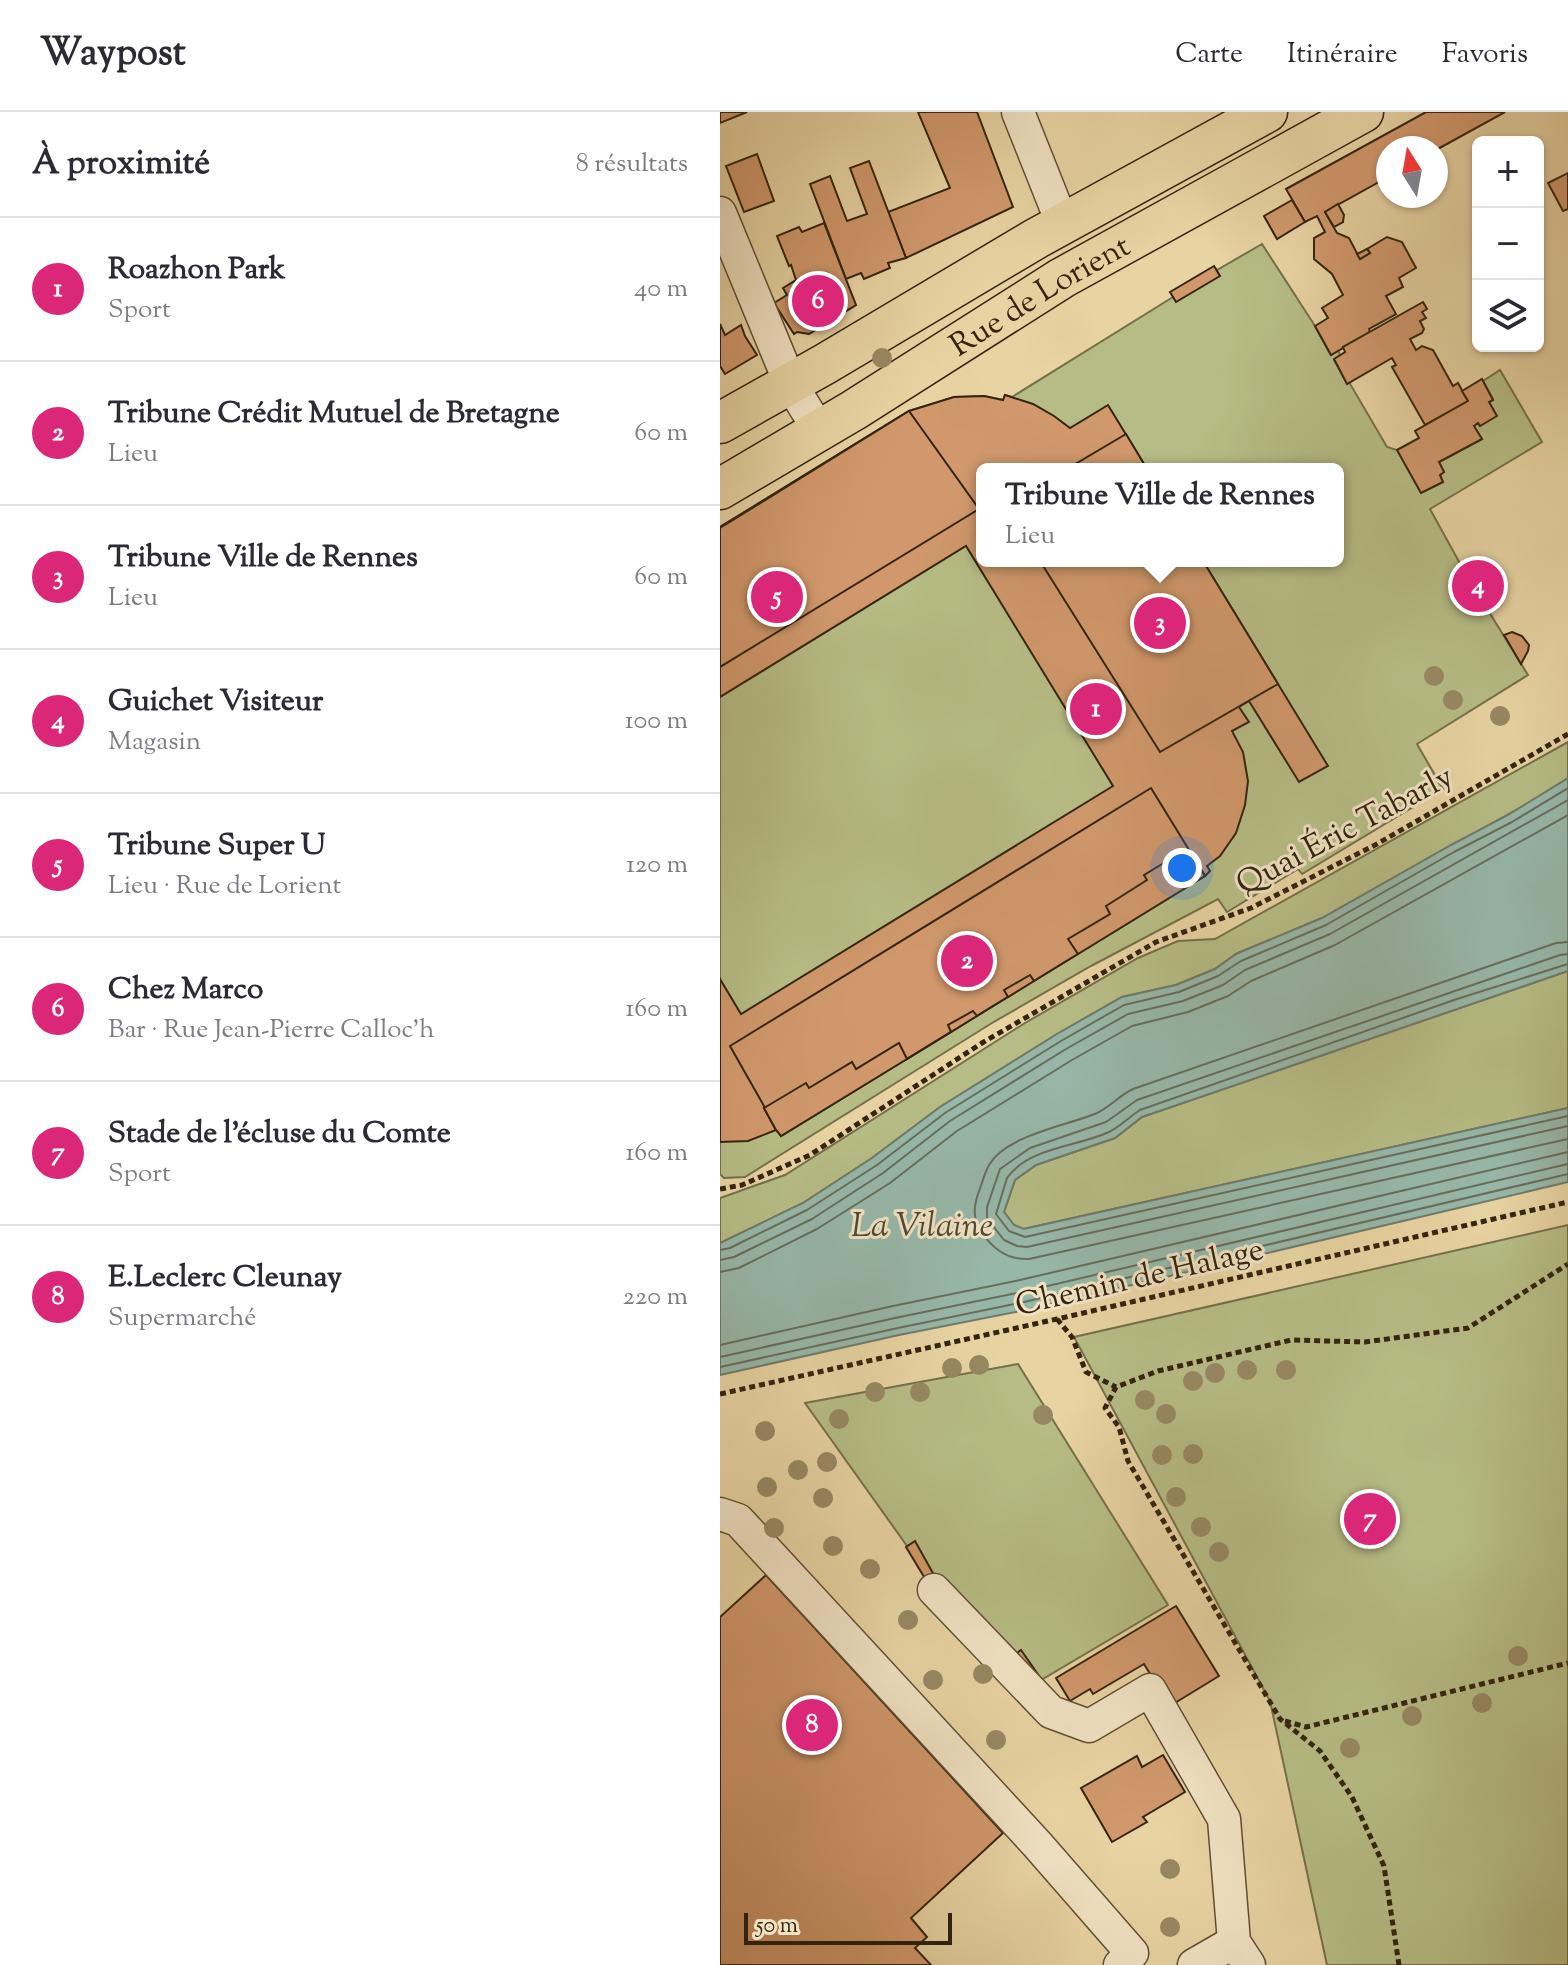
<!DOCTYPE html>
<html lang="fr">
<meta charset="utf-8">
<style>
body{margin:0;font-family:"Sorts Mill Goudy",serif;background:#f2f2f3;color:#2b2b33}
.controls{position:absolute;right:24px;top:24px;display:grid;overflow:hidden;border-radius:12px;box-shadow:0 2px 6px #0004}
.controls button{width:72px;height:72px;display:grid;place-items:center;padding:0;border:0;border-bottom:2px solid #e1e1e2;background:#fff;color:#2b2b33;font:40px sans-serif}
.compass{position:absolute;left:656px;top:24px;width:72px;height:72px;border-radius:50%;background:#fff;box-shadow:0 2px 6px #0004;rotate:349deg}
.scale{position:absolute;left:24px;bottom:20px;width:208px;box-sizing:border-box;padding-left:8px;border:4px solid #34240f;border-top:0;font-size:22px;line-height:28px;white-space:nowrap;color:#34240f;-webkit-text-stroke:6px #f0e2c3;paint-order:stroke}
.you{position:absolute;left:462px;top:756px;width:28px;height:28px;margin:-20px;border:6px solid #fff;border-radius:50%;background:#1a73e8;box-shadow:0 0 0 12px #1a73e833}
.badge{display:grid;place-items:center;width:52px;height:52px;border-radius:50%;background:#db2777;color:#fff;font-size:26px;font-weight:700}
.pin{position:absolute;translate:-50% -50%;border:4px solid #fff;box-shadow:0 2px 8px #0006}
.popup{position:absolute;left:256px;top:351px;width:368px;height:104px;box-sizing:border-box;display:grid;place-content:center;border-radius:12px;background:#fff;filter:drop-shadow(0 2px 6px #0005);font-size:26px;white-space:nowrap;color:#7c7c81}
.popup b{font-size:30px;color:#2b2b33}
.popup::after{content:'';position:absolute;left:50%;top:100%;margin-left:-16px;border:16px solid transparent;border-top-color:#fff}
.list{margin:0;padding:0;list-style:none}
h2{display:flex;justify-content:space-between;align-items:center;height:104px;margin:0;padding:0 32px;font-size:34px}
h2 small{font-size:26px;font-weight:400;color:#7c7c81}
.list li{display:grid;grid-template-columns:52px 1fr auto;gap:24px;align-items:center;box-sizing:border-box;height:144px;padding:0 32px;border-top:2px solid #e1e1e2}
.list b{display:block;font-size:30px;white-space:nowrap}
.list p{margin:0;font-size:26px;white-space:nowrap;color:#7c7c81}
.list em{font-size:26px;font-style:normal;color:#7c7c81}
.icon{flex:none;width:44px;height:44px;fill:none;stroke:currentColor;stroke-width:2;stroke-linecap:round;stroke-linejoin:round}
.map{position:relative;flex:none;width:848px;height:1853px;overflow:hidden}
header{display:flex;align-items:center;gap:48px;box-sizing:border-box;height:112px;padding:0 40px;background:#fff;border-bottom:2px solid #e1e1e2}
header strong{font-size:38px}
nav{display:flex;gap:44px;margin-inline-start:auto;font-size:28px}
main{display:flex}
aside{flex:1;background:#fff}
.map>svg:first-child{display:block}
</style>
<header>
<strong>Waypost</strong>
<nav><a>Carte</a><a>Itinéraire</a><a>Favoris</a></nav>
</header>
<main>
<aside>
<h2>À proximité<small>8 résultats</small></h2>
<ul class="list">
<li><span class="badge">1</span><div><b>Roazhon Park</b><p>Sport</p></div><em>40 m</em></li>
<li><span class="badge">2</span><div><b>Tribune Crédit Mutuel de Bretagne</b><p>Lieu</p></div><em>60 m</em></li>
<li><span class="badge">3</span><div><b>Tribune Ville de Rennes</b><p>Lieu</p></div><em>60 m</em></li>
<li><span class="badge">4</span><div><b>Guichet Visiteur</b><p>Magasin</p></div><em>100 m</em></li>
<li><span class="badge">5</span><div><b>Tribune Super U</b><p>Lieu · Rue de Lorient</p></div><em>120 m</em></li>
<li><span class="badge">6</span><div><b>Chez Marco</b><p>Bar · Rue Jean-Pierre Calloc'h</p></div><em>160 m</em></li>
<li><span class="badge">7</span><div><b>Stade de l'écluse du Comte</b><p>Sport</p></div><em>160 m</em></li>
<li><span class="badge">8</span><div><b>E.Leclerc Cleunay</b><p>Supermarché</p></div><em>220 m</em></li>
</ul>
</aside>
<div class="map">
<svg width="848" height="1853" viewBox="0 0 848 1853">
<rect width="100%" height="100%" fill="#e8d3a3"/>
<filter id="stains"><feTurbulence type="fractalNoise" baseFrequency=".0025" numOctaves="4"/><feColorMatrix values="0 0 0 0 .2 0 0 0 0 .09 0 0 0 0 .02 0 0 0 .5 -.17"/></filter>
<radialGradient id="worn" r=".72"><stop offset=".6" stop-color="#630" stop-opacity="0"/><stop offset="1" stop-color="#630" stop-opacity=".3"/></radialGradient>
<g fill="#b6bc85" stroke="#75704a" stroke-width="2" fill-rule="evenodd">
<path d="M 542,132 L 595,214 L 610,242 L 618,238 L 620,243 L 614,248 L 627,271 L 629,270 L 667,335 L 677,338 L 701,381 L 723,370 L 720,363 L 724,360 L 719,350 L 762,327 L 754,314 L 758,311 L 760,314 L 776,303 L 769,290 L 773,287 L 763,269 L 780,258 L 822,330 L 710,397 L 748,466 L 808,563 L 697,632 L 723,677 L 582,762 L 578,757 L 507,800 L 498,787 L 371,854 L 272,911 L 25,1065 L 4,1066 L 0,1062 L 0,415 L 189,299 L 234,285 L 264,284 L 283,288 L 285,283 L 292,285 L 453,185 L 494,155 L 497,158 ZM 262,357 L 618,357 L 618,449 L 262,449 Z"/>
<polygon points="848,630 848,666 830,679 602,806 516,842 495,857 456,873 402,885 337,922 220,995 152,1046 83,1091 0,1131 0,1086 65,1063 305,911 418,846 458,829 495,827"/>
<polygon points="848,859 848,996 303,1117 294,1113 284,1100 295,1068 316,1053 395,1026 422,1005"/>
<polygon points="848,1113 848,1853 607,1853 550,1589 354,1225"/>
<polygon points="298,1252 448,1493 294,1584 85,1291"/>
</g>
<polygon fill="#97b7a8" stroke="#6f7c6b" stroke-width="2" points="848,666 848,859 422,1005 395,1026 316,1053 295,1068 284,1100 294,1113 304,1117 848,996 848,1070 306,1198 179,1223 0,1263 0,1131 83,1091 152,1046 220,995 337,922 402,885 456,873 495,857 516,842 602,806 731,733 788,703"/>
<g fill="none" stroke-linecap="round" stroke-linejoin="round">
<g stroke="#666e5c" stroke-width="2">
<path d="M 848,830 L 836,831 L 413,977 C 400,983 390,995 377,1001 C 347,1014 286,1023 269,1053 C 264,1062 262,1072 258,1082 C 253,1097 253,1109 263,1122 C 274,1138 289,1148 309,1147 L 848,1027"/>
<polyline points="848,842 840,843 417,988 386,1010 310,1036 280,1057 267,1095 267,1106 284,1128 297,1134 307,1135 848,1014"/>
<path d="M 848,852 L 737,887 L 420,998 C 409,1005 400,1015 389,1020 C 357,1035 309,1035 287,1066 L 276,1102 L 289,1119 L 305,1125 L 848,1004"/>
<polyline points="0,1138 10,1136 87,1098 157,1053 225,1001 341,929 404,893 459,880 498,864 521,849 606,813 734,740 792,710 848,676"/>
<polyline points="0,1148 14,1145 92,1107 163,1061 230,1009 346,937 408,902 463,889 503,873 525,858 610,822 848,688"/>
<polyline points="0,1160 19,1156 97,1117 170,1071 237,1019 352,948 412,914 468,900 508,884 531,869 615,833 848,703"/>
<polyline points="0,1233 173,1194 300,1168 848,1040"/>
<polyline points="0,1245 175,1206 302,1180 848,1052"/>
<polyline points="0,1255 178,1216 304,1190 848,1062"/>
</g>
</g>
<g fill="#d0986b" stroke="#34240f" stroke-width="2">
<polygon points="0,0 27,0 0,11"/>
<polygon points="198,0 257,0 293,95 186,146 168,100 230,76"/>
<polygon points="706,0 785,0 716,38 716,36 668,36 668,65 605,100 617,121 629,126 640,147 650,141 647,137 667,125 682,130 696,156 679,166 683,175 666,184 676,202 649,217 650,220 611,243 595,214 608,206 602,196 623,183 612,162 594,147 594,126 605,120 597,104 585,110 566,77"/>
<polygon points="37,42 54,89 24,100 6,54"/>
<polygon points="149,49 186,146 168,151 170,156 144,167 141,161 126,167 90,72 110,64 127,109 147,102 130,56"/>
<polygon points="848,61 848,97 843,99 828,71"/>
<polygon points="572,88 585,110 557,127 544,104"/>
<polygon points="618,92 624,103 623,110 614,115 605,100"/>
<polygon points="104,111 136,193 89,222 77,220 74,222 54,191 67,183 63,176 76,168 71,153 69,154 57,124 79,115 82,120"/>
<polygon points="647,137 650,141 640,147 637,142"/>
<polygon points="494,154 500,164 456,190 450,180"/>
<polygon points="703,190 707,197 702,200 706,206 700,209 704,217 702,221 690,227 696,238 702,234 713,238 733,274 738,271 748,289 705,313 672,255 676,253 672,246 627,272 614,247 625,240 623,235"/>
<polygon points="0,212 5,223 21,213 25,224 37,243 5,262 0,254"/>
<polygon points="762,267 773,288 769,290 777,304 760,314 758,311 754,314 762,327 719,350 724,360 720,363 723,370 701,381 677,338 699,326 695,319 748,289 742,279"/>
<polygon points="285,283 313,292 334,304 350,316 388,293 427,357 262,357 262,449 483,449 608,654 579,670 529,589 519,595 529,610 512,619 523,640 528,669 525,693 516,721 500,744 487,754 490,759 485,764 467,737 424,763 427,768 386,794 390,802 348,827 358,842 314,869 310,863 284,878 288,885 257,904 253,899 228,913 231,920 187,947 179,931 136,957 132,950 89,976 86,971 44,996 56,1018 28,1029 0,1030 0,867 21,902 393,674 246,434 0,585 0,415 189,299 234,285 264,284 283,288"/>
<polygon points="189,299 259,397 0,555 0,416"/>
<polygon points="406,322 427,357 347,357"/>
<polygon points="320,449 483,449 558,572 440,640"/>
<polygon points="750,465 757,465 762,468 763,476 758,482 748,466"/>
<polygon points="792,520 802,524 809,533 808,539 801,552 784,523"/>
<polygon points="431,676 485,764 61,1024 10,934"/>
<polygon points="467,737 485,764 358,842 348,827 390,802 386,794 427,768 424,763"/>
<polygon points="310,863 314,869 288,885 284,878"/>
<polygon points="253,899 257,904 231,920 228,913"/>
<polygon points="179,931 187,947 61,1024 56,1018 44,996 86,971 89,976 132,950 136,957"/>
<polygon points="195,1429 214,1463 206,1468 186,1435"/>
<polygon points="46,1463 283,1721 191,1806 207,1825 195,1836 211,1853 0,1853 0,1505"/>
<polygon points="456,1494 499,1564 450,1594 424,1552 373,1582 370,1577 350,1589 336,1566"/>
<polygon points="301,1538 324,1571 293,1544"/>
<polygon points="443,1643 465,1680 423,1705 427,1710 392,1730 361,1676 417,1644 422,1655"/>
</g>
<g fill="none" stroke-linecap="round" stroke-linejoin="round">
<g stroke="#615034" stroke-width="35">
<g id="minor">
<polyline points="298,0 343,113"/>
<polyline points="0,101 61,249 70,271 99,318"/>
<polyline points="0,1402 18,1408 316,1731 412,1841 400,1853"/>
<polyline points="214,1478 331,1600 369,1614 430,1578 504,1707 514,1830 529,1853"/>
<polyline points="474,1853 514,1830"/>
</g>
</g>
<g stroke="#34240f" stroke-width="43">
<g id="major">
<polyline points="0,311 105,252 317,126 547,0"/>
<path id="s1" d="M 0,377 L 134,298 L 342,166 L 643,0"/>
</g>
</g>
<g stroke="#34240f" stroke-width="5" stroke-dasharray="6 4" stroke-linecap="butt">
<polyline points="0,1077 22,1073 90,1043 262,931 436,830 531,796 657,732 848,622"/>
<polyline points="337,1207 352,1225 366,1260 396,1275"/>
<polyline points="0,1282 337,1207 848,1090"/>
<polyline points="565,1609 586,1615 848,1551"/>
<polyline points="679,1853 664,1754 632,1685 600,1639 560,1607 408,1349 399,1315 385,1296 396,1275 438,1259 571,1228 645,1230 748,1216 848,1152"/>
</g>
<use href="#minor" stroke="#f0e2c3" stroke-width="32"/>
<use href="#major" stroke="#e8d3a3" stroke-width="40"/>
</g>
<g fill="#978862">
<circle cx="162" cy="246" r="10"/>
<circle cx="714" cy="564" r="10"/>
<circle cx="733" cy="588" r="10"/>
<circle cx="780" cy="604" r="10"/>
<circle cx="259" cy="1253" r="10"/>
<circle cx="232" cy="1256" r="10"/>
<circle cx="527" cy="1258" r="10"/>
<circle cx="566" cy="1258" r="10"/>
<circle cx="495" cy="1261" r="10"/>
<circle cx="473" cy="1269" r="10"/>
<circle cx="155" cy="1280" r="10"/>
<circle cx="200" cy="1280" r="10"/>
<circle cx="425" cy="1288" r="10"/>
<circle cx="446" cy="1302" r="10"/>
<circle cx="323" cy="1303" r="10"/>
<circle cx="119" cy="1307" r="10"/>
<circle cx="45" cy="1319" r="10"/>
<circle cx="473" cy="1342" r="10"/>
<circle cx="442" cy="1343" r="10"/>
<circle cx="107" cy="1350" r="10"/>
<circle cx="78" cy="1358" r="10"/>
<circle cx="47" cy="1375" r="10"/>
<circle cx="456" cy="1385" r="10"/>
<circle cx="103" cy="1386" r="10"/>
<circle cx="481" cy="1415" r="10"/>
<circle cx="54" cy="1416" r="10"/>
<circle cx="113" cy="1434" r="10"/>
<circle cx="499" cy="1440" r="10"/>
<circle cx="150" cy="1457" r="10"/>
<circle cx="188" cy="1508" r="10"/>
<circle cx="798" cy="1544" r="10"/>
<circle cx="263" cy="1562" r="10"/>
<circle cx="213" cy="1568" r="10"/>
<circle cx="762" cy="1591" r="10"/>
<circle cx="692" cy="1604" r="10"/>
<circle cx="276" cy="1628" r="10"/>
<circle cx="630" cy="1636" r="10"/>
<circle cx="450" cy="1757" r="10"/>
<circle cx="450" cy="1815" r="10"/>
</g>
<g text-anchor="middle" stroke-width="6" stroke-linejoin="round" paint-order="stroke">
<g font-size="32" fill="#34240f" stroke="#f0e2c3">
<text dy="11" stroke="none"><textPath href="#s1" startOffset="374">Rue de Lorient</textPath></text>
<text transform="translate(624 717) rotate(-28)" y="11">Quai Éric Tabarly</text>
<text transform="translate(419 1164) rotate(-13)" y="11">Chemin de Halage</text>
</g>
<g font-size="34" font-style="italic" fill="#4d4935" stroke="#f0e2c3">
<text x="202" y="1124">La Vilaine</text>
</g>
</g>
<rect width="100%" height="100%" filter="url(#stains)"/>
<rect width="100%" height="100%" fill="url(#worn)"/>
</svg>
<div class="controls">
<button>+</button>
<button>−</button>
<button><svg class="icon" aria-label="layers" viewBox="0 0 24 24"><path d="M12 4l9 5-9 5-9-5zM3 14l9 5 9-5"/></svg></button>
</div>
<svg class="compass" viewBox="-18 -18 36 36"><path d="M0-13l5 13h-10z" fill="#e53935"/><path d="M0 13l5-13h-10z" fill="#7c7c81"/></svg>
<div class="scale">50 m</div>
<div class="you"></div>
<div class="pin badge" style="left:376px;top:597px">1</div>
<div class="pin badge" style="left:247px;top:849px">2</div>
<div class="pin badge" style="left:440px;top:511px">3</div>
<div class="popup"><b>Tribune Ville de Rennes</b>Lieu</div>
<div class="pin badge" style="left:758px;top:474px">4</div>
<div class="pin badge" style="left:57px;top:485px">5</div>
<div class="pin badge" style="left:98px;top:189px">6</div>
<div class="pin badge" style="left:650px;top:1407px">7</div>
<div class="pin badge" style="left:92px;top:1613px">8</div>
</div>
</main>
